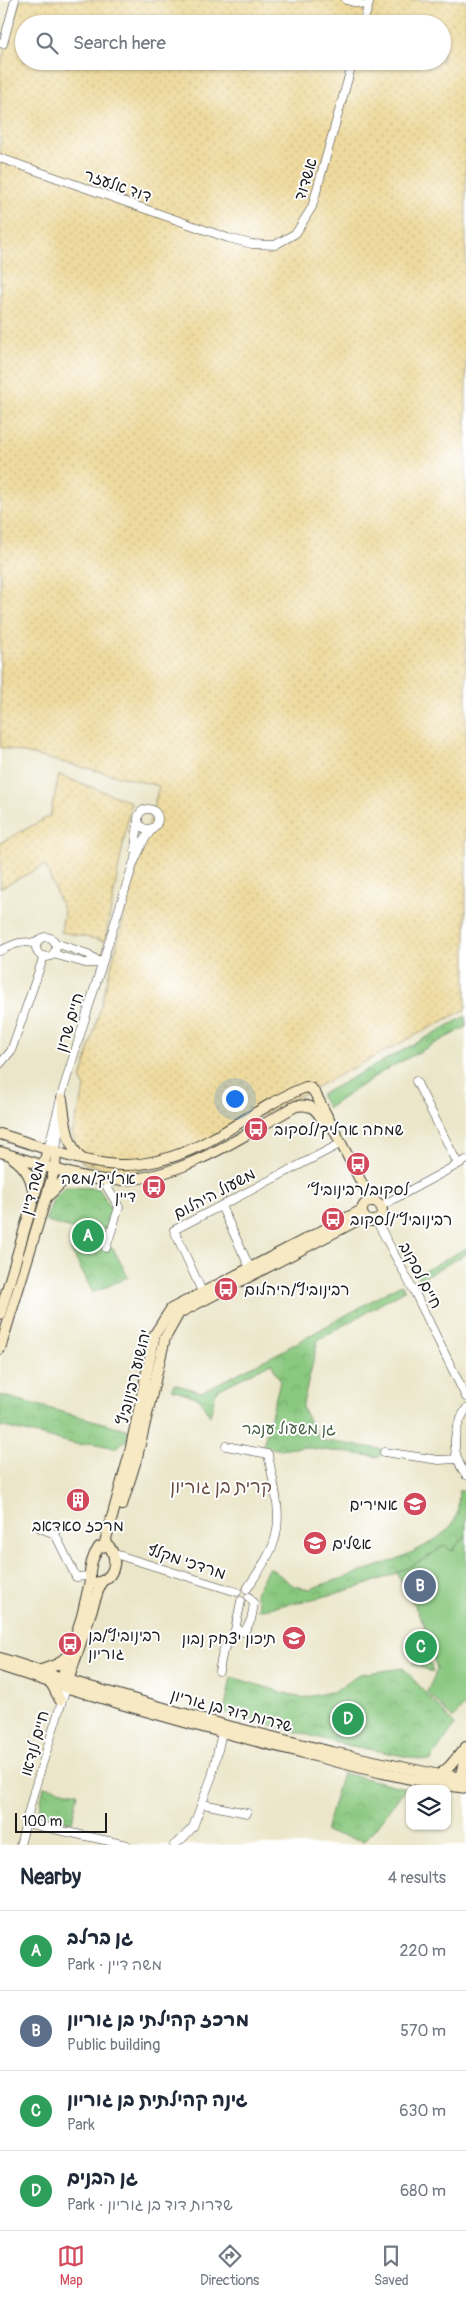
<!DOCTYPE html>
<meta charset="utf-8">
<style>
body{margin:0;font-family:Pangolin,"Playpen Sans Hebrew",sans-serif;background:#f6f6f7;color:#1f2937}
.controls{position:absolute;right:15px;bottom:15px;display:grid;overflow:hidden;border-radius:10px;box-shadow:0 1px 4px #0004}
.controls button{width:45px;height:45px;display:grid;place-items:center;padding:0;border:0;border-bottom:1px solid #e0e1e3;background:#fff;color:#1f2937;font:25px sans-serif}
.scale{position:absolute;left:15px;bottom:12px;width:92px;box-sizing:border-box;padding-left:5px;border:2px solid #1c1c1c;border-top:0;font-size:14px;line-height:18px;white-space:nowrap;color:#1c1c1c;-webkit-text-stroke:4px #fff;paint-order:stroke}
.you{position:absolute;left:234px;top:1098px;width:18px;height:18px;margin:-12px;border:4px solid #fff;border-radius:50%;background:#1a73e8;box-shadow:0 0 0 8px #1a73e833}
.badge{display:grid;place-items:center;width:32px;height:32px;border-radius:50%;background:#d1495b;color:#fff;font-size:16px;font-weight:700}
.pin{position:absolute;translate:-50% -50%;border:2px solid #fff;box-shadow:0 1px 5px #0006}
.list{margin:0;padding:0;list-style:none}
h2{display:flex;justify-content:space-between;align-items:center;height:65px;margin:0;padding:0 20px;font-size:21px}
h2 small{font-size:16px;font-weight:400;color:#747a83}
.list li{display:grid;grid-template-columns:32px 1fr auto;gap:15px;align-items:center;box-sizing:border-box;height:80px;padding:0 20px;border-top:1px solid #e0e1e3}
.list b{display:block;font-size:19px;white-space:nowrap}
.list p{margin:0;font-size:16px;white-space:nowrap;color:#747a83}
.list em{font-size:16px;font-style:normal;color:#747a83}
.icon{flex:none;width:28px;height:28px;fill:none;stroke:currentColor;stroke-width:2;stroke-linecap:round;stroke-linejoin:round}
.map{position:relative;flex:none;width:466px;height:1845px;overflow:hidden}
.search{position:absolute;background:#fff;box-shadow:0 1px 4px #0004;left:15px;right:15px;top:15px;height:55px;display:flex;align-items:center;gap:12px;box-sizing:border-box;padding:0 18px;border-radius:28px;color:#747a83;font-size:19px}
.sheet{height:385px;background:#fff}
nav{display:flex;justify-content:space-around;align-items:center;box-sizing:border-box;height:70px;border-top:1px solid #e0e1e3;background:#fff;font-size:14px;color:#747a83}
nav a{display:grid;justify-items:center;gap:2px}
nav .on{color:#d1495b}
.map>svg:first-child{display:block}
</style>
<div class="map">
<svg width="466" height="1845" viewBox="0 0 466 1845">
<defs>
<pattern id="sand-dots" width="8" height="8" patternUnits="userSpaceOnUse" patternTransform="scale(1.25)"><rect width="8" height="8" fill="#eeda9e"/><path d="M2 2h.1M6 6h.1" fill="none" stroke="#ccba88" stroke-width="1.8" stroke-linecap="round"/></pattern>
<pattern id="park-crowns" width="20" height="18" patternUnits="userSpaceOnUse" patternTransform="scale(1.25)"><rect width="20" height="18" fill="#89c87f"/><path d="M2 6a3 3 0 1 1 6 0M12 15a3 3 0 1 1 6 0" fill="none" stroke="#76ab6d"/></pattern>
<pattern id="garden-furrows" width="10" height="10" patternUnits="userSpaceOnUse" patternTransform="scale(1.25)"><rect width="10" height="10" fill="#89c87f"/><path d="M-1 1l2-2M0 10L10 0M9 11l2-2" fill="none" stroke="#76ab6d"/></pattern>
</defs>
<rect width="100%" height="100%" fill="#fff"/>
<filter id="ink" filterUnits="userSpaceOnUse"><feTurbulence type="fractalNoise" baseFrequency=".02" numOctaves="2"/><feDisplacementMap in="SourceGraphic" scale="10" xChannelSelector="R" yChannelSelector="G"/><feConvolveMatrix kernelMatrix="1 2 1 2 8 2 1 2 1" color-interpolation-filters="sRGB"/></filter>
<filter id="wash" filterUnits="userSpaceOnUse"><feTurbulence type="fractalNoise" baseFrequency=".0096" numOctaves="4" result="noise"/><feDisplacementMap in="SourceGraphic" scale="20" xChannelSelector="R" yChannelSelector="G"/><feGaussianBlur stdDeviation="1.12" result="paint"/><feColorMatrix in="noise" values="0 0 0 0 0 0 0 0 0 0 0 0 0 0 0 0 0 1.4 0 .05"/><feComposite in="paint" operator="in"/></filter>
<g filter="url(#wash)">
<rect width="100%" height="100%" fill="#ebe6c9"/>
<polygon fill="#89c87f" stroke="#52724e" points="466,1535 466,1703 453,1719 427,1692 437,1670 423,1622 396,1571 427,1558 444,1545 452,1551"/>
<g fill="url(#sand-dots)" stroke="#857b5d" fill-rule="evenodd">
<path d="M 20,0 L 466,0 L 466,1009 L 174,1161 L 122,1175 L 82,1162 L 72,1133 L 85,1088 L 81,1080 L 159,786 L 0,747 L 0,66 ZM 24,24 L 442,24 L 442,61 L 24,61 Z"/>
<polygon points="59,775 131,802 105,941 61,932 64,912 45,865 0,888 0,843 50,816"/>
</g>
<g fill="url(#park-crowns)" stroke="#52724e">
<polygon points="466,1016 466,1027 380,1073 328,1108 320,1095"/>
<polygon points="65,1187 99,1188 112,1210 100,1243 113,1248 128,1277 93,1293 71,1250 75,1230 45,1221 54,1198"/>
<polygon points="466,1248 466,1254 420,1279 417,1275"/>
<polygon points="401,1284 405,1290 318,1340 302,1408 320,1440 381,1449 380,1457 301,1447 281,1450 263,1446 280,1381 271,1363 216,1391 210,1416 199,1398 172,1389 174,1384 201,1392 284,1350"/>
<polygon points="0,1395 129,1430 127,1439 116,1448 91,1443 80,1445 0,1426"/>
<path d="M 459,1490 L 466,1491 L 466,1535 L 451,1551 L 444,1545 C 395,1584 318,1599 257,1610 L 259,1604 L 255,1593 L 269,1567 L 294,1586 L 310,1589 C 344,1576 443,1552 456,1517 C 459,1509 458,1498 459,1490 Z"/>
<polygon points="403,1668 455,1725 430,1761 337,1743 224,1712 231,1677 302,1698 336,1691 360,1674"/>
<polygon points="342,1773 406,1788 365,1841 325,1832"/>
<polygon points="44,1786 78,1793 72,1822 38,1815"/>
</g>
<polygon fill="url(#garden-furrows)" stroke="#52724e" points="421,1629 433,1673 413,1664"/>
</g>
<g filter="url(#ink)">
<g fill="none" stroke-linecap="round" stroke-linejoin="round">
<g stroke="#3b3a36" stroke-width="9">
<g id="street">
<polyline points="346,0 368,6"/>
<polyline points="363,24 370,0"/>
<polyline points="0,43 3,44 15,0"/>
<polyline points="0,158 228,238 252,244 275,245 296,233 312,207 353,61"/>
<circle cx="148" cy="819" r="10"/>
<polyline points="135,850 138,822"/>
<circle cx="46" cy="947" r="10"/>
<polyline points="55,943 88,954 101,963"/>
<path d="M 0,951 C 12,945 23,939 37,944"/>
<polyline points="53,954 85,963 101,963"/>
<polyline points="0,1064 11,1051 44,956"/>
<polyline points="416,1081 458,1164"/>
<polyline points="48,1149 63,1090 133,864 144,840 153,828"/>
<polyline points="56,1151 60,1118"/>
<polyline points="106,1179 107,1187 119,1207 106,1248"/>
<polyline points="221,1206 250,1268"/>
<polyline points="381,1206 466,1160"/>
<polyline points="376,1220 415,1293 466,1397"/>
<polyline points="204,1296 174,1230 336,1146"/>
<path d="M 466,1409 C 452,1431 450,1453 466,1475"/>
<path d="M 226,1446 L 268,1454 C 272,1479 282,1509 276,1535 C 272,1554 257,1573 247,1589"/>
<polyline points="384,1452 439,1460 457,1459"/>
<polyline points="40,1528 55,1534 76,1577 89,1576"/>
<polyline points="115,1554 237,1592"/>
<polyline points="241,1601 235,1630 244,1632 251,1620 254,1604 249,1597"/>
<polyline points="219,1671 223,1651 235,1630"/>
<polyline points="203,1804 247,1813"/>
<polyline points="26,1823 127,1845"/>
<polyline points="20,1845 34,1791 66,1688"/>
<polyline points="174,1845 182,1839 193,1827 212,1776 223,1728"/>
</g>
</g>
<g stroke="#3b3a36" stroke-width="12">
<g id="secondary">
<path d="M 62,1099 C 65,1118 66,1146 82,1159"/>
<path d="M 0,1134 C 85,1160 127,1186 212,1139 C 243,1122 274,1099 306,1087 L 312,1089 L 316,1095 L 371,1201"/>
<path d="M 0,1152 C 31,1161 63,1174 96,1179 C 168,1189 236,1139 296,1106 C 310,1104 316,1108 322,1120"/>
<path d="M 13,1158 C 27,1168 32,1179 34,1196"/>
<polyline points="48,1196 62,1182 82,1177"/>
<circle cx="372" cy="1211" r="10"/>
<polyline points="0,1314 48,1149"/>
<polyline points="0,1349 55,1168 56,1151"/>
<polyline points="122,1505 137,1457 165,1338 179,1313 364,1217"/>
<polyline points="104,1546 129,1456 155,1334 171,1309 362,1210"/>
<path d="M 107,1546 L 109,1546 C 120,1562 113,1581 94,1583 L 90,1581 C 89,1569 92,1557 99,1547 Z"/>
<polyline points="0,1658 87,1686 224,1725 332,1752 439,1775 466,1778"/>
<path d="M 0,1666 C 96,1698 194,1726 292,1750 C 349,1765 407,1781 466,1788"/>
<polyline points="39,1671 58,1664 68,1655"/>
<polyline points="51,1683 60,1700"/>
<polyline points="64,1683 62,1677 82,1616 90,1581"/>
<polyline points="67,1684 101,1582"/>
<polyline points="439,1775 449,1767 466,1747"/>
<polyline points="459,1781 466,1755"/>
</g>
</g>
<use href="#street" stroke="#fff" stroke-width="8"/>
<use href="#secondary" stroke="#f6e9c3" stroke-width="10"/>
</g>
</g>
<defs>
<g id="bus-disc" transform="scale(1.25)"><circle r="9.5" fill="#d1495b" stroke="#fff"/><path d="M-5-6H5V4H4V6H2V4H-2V6H-4V4H-5ZM-3.5-4V0h7V-4ZM-3.5 1.2v1.5H-2V1.2ZM2 1.2v1.5H3.5V1.2Z" fill="#fff"/></g>
<g id="building-disc" transform="scale(1.25)"><circle r="9.5" fill="#d1495b" stroke="#fff"/><path d="M-4-6H4V6H1V3H-1V6H-4ZM-2.5-4.3h1.7v1.8h-1.7ZM.8-4.3h1.7v1.8H.8ZM-2.5-1h1.7V.8h-1.7ZM.8-1h1.7V.8H.8Z" fill="#fff"/></g>
<g id="school-disc" transform="scale(1.25)"><circle r="9.5" fill="#d1495b" stroke="#fff"/><path d="M0-5L7-2L0 1L-7-2ZM-4 1L0 2.5L4 1V4Q0 6-4 4Z" fill="#fff"/></g>
</defs>
<g fill-rule="evenodd">
<use href="#bus-disc" x="256" y="1129"/>
<use href="#bus-disc" x="358" y="1164"/>
<use href="#bus-disc" x="154" y="1187"/>
<use href="#bus-disc" x="333" y="1219"/>
<use href="#bus-disc" x="226" y="1289"/>
<use href="#building-disc" x="78" y="1500"/>
<use href="#school-disc" x="415" y="1504"/>
<use href="#school-disc" x="315" y="1543"/>
<use href="#school-disc" x="294" y="1638"/>
<use href="#bus-disc" x="70" y="1644"/>
</g>
<g text-anchor="middle" stroke-width="4" stroke-linejoin="round" paint-order="stroke">
<g font-size="16" fill="#1c1c1c" stroke="#fff">
<text transform="translate(305 179) rotate(-73)" y="6">אשדוד</text>
<text transform="translate(118 185) rotate(19)" y="6">דוד אלעזר</text>
<text transform="translate(69 1022) rotate(-73)" y="6">חיים שרון</text>
<text transform="translate(32 1188) rotate(-75)" y="6">משה דיין</text>
<text transform="translate(214 1193) rotate(-28)" y="6">משעול היהלום</text>
<text transform="translate(421 1275) rotate(62)" y="6">חיים לסקוב</text>
<text transform="translate(133 1377) rotate(-76)" y="6">יהושוע רבינוביץ</text>
<text transform="translate(187 1561) rotate(18)" y="6">מרדכי מקלף</text>
<text transform="translate(232 1710) rotate(15)" y="6">שדרות דוד בן גוריון</text>
<text transform="translate(34 1743) rotate(-74)" y="6">חיים לנדאו</text>
</g>
<g font-size="16" fill="#1c1c1c" stroke="#fff" text-anchor="start">
<text x="274" y="1135">שמחה ארליך/לסקוב</text>
<text x="136" y="1184" text-anchor="end">ארליך/משה<tspan x="136" dy="18">דיין</tspan></text>
<text x="358" y="1195" text-anchor="middle">לסקוב/רבינוביץ׳</text>
<text x="350" y="1225">רבינוביץ׳/לסקוב</text>
<text x="244" y="1295">רבינוביץ/היהלום</text>
<text x="398" y="1510" text-anchor="end">אמירים</text>
<text x="78" y="1531" text-anchor="middle">מרכז סאדאב</text>
<text x="332" y="1549">אשלים</text>
<text x="88" y="1641">רבינוביץ/בן<tspan x="88" dy="18">גוריון</tspan></text>
<text x="276" y="1644" text-anchor="end">תיכון יצחק נבון</text>
</g>
<g font-size="16" fill="#486144" stroke="#fff">
<text x="289" y="1434">גן משעול ענבר</text>
</g>
<g font-size="18" fill="#674c3e" stroke="#fff">
<text x="221" y="1493">קרית בן גוריון</text>
</g>
</g>
</svg>
<div class="controls">
<button><svg class="icon" aria-label="layers" viewBox="0 0 24 24"><path d="M12 4l9 5-9 5-9-5zM3 14l9 5 9-5"/></svg></button>
</div>
<div class="scale">100 m</div>
<div class="you"></div>
<div class="pin badge" style="left:88px;top:1236px;background:#2e9e5b">A</div>
<div class="pin badge" style="left:420px;top:1586px;background:#5c6f8a">B</div>
<div class="pin badge" style="left:421px;top:1647px;background:#2e9e5b">C</div>
<div class="pin badge" style="left:348px;top:1719px;background:#2e9e5b">D</div>
<div class="search"><svg class="icon" aria-label="search" viewBox="0 0 24 24"><circle cx="10" cy="10" r="6"/><path d="M15 15l6 6"/></svg>Search here</div>
</div>
<section class="sheet">
<h2>Nearby<small>4 results</small></h2>
<ul class="list">
<li><span class="badge" style="background:#2e9e5b">A</span><div><b>גן ברלב</b><p>Park · משה דיין</p></div><em>220 m</em></li>
<li><span class="badge" style="background:#5c6f8a">B</span><div><b>מרכז קהילתי בן גוריון</b><p>Public building</p></div><em>570 m</em></li>
<li><span class="badge" style="background:#2e9e5b">C</span><div><b>גינה קהילתית בן גוריון</b><p>Park</p></div><em>630 m</em></li>
<li><span class="badge" style="background:#2e9e5b">D</span><div><b>גן הבנים</b><p>Park · שדרות דוד בן גוריון</p></div><em>680 m</em></li>
</ul>
</section>
<nav>
<a class="on"><svg class="icon" aria-label="map" viewBox="0 0 24 24"><path d="M3 6l6-2 6 2 6-2v14l-6 2-6-2-6 2zM9 4v14M15 6v14"/></svg>Map</a>
<a><svg class="icon" aria-label="directions" viewBox="0 0 24 24"><path d="M12 3l9 9-9 9-9-9zM9 14v-3h6M13 9l2 2-2 2"/></svg>Directions</a>
<a><svg class="icon" aria-label="saved" viewBox="0 0 24 24"><path d="M7 4h10v16l-5-4-5 4z"/></svg>Saved</a>
</nav>
